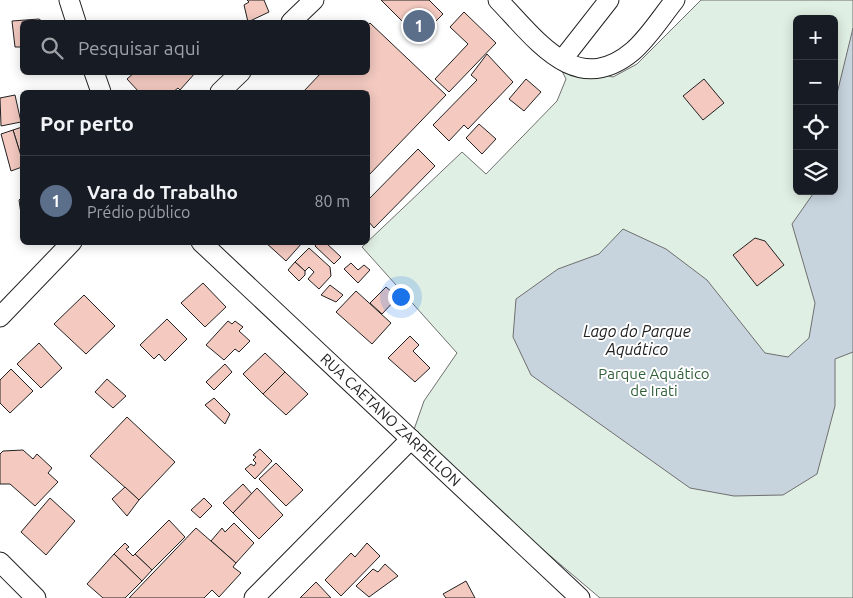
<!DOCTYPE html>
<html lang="pt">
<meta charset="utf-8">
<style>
body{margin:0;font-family:Ubuntu,sans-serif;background:#242831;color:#f1f3f6}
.controls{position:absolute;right:15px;top:15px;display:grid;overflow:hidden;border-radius:8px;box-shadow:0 2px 12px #0003}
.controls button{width:45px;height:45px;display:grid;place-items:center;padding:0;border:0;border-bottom:1px solid #363941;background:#171b24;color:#f1f3f6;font:25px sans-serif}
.you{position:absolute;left:400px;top:296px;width:18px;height:18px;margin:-12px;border:4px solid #fff;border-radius:50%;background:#1a73e8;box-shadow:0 0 0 8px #1a73e833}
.badge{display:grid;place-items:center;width:32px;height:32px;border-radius:50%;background:#0f766e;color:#fff;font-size:16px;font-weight:700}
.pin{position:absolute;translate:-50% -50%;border:2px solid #fff;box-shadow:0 1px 5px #0006}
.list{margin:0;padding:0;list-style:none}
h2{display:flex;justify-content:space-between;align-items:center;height:65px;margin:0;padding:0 20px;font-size:21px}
h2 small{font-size:16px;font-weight:400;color:#9ea1a6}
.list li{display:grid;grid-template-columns:32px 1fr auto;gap:15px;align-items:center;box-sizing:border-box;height:90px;padding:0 20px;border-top:1px solid #363941}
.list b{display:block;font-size:19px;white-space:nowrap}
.list p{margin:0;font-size:16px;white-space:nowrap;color:#9ea1a6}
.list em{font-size:16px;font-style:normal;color:#9ea1a6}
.icon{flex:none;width:28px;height:28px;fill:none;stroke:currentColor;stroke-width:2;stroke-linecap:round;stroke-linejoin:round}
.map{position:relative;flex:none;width:853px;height:598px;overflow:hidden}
.search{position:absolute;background:#171b24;box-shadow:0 2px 12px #0003;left:20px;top:20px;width:350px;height:55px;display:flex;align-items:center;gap:12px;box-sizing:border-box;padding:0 18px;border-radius:8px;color:#9ea1a6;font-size:19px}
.panel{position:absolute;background:#171b24;box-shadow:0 2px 12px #0003;left:20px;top:90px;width:350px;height:155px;border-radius:8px}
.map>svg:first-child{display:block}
</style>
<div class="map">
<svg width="853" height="598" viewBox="0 0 853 598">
<rect width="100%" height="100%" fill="#fff"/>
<path fill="#e0efe3" stroke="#6f6f6f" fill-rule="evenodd" d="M 701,0 L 853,0 L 853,598 L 600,598 L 411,438 L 424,401 L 457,353 L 362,247 L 462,152 L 486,174 L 557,101 L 566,79 L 553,53 L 577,68 L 613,77 L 637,64 ZM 797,19 L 834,19 L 834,191 L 797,191 Z"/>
<polygon fill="#c7d3dd" stroke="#6f6f6f" points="853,28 853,352 835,359 835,406 817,474 783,495 734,496 690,488 531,375 513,337 516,299 558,269 599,254 623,229 666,249 707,280 765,353 788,357 809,338 815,303 792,224 815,191 834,191 834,106"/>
<g fill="#f3c9c0" stroke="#222">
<polygon points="247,0 264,0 269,12 248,22 244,5 249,2"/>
<polygon points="381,0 429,0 443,14 419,38"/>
<polygon points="464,12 496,43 449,92 435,79 468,44 450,27"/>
<polygon points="39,19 43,22 22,22 22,47 15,47 12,21"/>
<polygon points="370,23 446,95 368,176 368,92 303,92 322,72 368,72 368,25"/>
<polygon points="487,54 513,82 468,129 464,125 449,141 433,125 477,80 471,75"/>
<polygon points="135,72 196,72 180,90 178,88 173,92 139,92 127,79"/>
<polygon points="526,79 541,92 524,111 509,99"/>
<polygon points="704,79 724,103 703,120 683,96"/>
<polygon points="15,95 21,122 1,126 0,98"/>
<polygon points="479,124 496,139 482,154 466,138"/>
<polygon points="22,127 22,159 13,130"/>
<polygon points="13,130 22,159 22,167 11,171 1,134"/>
<polygon points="418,149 435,166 374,228 368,221 368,200"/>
<polygon points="22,197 22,221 19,200"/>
<polygon points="755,238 765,241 784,265 757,286 733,255"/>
<polygon points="265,242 303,242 286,261"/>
<polygon points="318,242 325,242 341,257 334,264 315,246"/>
<polygon points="309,248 330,267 331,276 319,289 308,279 314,272 309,267 305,271 295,262"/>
<polygon points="295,262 305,271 305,275 299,281 288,270"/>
<polygon points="351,263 358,270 364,265 370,270 358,283 344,269"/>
<polygon points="203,283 226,307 205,327 181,303"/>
<polygon points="330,285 343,295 336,302 321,295"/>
<polygon points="386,287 398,297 382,314 370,303"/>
<polygon points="356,291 391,323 372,344 336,312"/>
<polygon points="84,295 115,326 86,354 54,324"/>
<polygon points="167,319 187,339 165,361 159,354 154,359 140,345"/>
<polygon points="228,321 232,324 235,321 243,327 239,331 250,341 239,352 235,349 224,360 206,345"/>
<polygon points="410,336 419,345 413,351 430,368 415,382 388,358"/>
<polygon points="39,343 62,368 41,388 17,364"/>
<polygon points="265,353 285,372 263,394 243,374"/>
<polygon points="225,364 232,372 214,390 206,382"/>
<polygon points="11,369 33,391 10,413 0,403 0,380"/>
<polygon points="285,372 308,394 286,415 263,394"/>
<polygon points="107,379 126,396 113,408 95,392"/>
<polygon points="214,398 230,414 225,424 205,405"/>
<polygon points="127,417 175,462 139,500 90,456"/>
<polygon points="260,449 272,461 255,479 245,469 251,464 254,466 256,463 253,460 256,457 253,455"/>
<polygon points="23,450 33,459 37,454 52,468 48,473 58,482 35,506 10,484 0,484 0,454 3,451"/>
<polygon points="276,463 303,490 286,506 259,479"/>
<polygon points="243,484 252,494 233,513 223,503"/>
<polygon points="125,487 139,500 127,516 112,499"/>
<polygon points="257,488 283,515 259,539 233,513"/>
<polygon points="50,498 75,521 46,555 21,532"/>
<polygon points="204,498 212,506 200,518 191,510"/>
<polygon points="169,520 185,537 152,570 135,554"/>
<polygon points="234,523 254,543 236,563 211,541 222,528 225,532"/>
<polygon points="196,528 236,563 233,567 241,573 219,597 212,590 204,598 129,598"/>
<polygon points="125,543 129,547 126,549 133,556 135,554 152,570 142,581 114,554"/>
<polygon points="367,543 380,556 341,596 325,580 351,553 355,557"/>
<polygon points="114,554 142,581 125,598 103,598 87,584"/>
<polygon points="385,564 398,576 369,597 356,586 373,569 378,572"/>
<polygon points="466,581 475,598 446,598 443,594"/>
<polygon points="316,582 331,598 300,598"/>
</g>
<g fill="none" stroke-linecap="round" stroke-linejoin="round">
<g stroke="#222" stroke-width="21">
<g id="street">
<polyline points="69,0 76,22"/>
<path d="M 498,0 C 536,39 576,99 633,51 C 649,37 662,16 675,0"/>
<polyline points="291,22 314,0"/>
<polyline points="562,60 609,0"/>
<polyline points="94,72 101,92"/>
<polyline points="220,92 241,72"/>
<path id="s1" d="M 201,242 L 580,598"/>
<polyline points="0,317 72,242"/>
<polyline points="0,562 36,598"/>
<polyline points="254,598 411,439"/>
</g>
</g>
<use href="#street" stroke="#fff" stroke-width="19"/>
</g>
<g text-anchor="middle" stroke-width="4" stroke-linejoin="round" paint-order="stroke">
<g font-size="15" fill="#2f5e38" stroke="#fff">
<text x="654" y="379">Parque Aquático<tspan x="654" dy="17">de Irati</tspan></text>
</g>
<g font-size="15" fill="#222" stroke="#fff">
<text dy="5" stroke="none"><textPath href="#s1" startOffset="260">RUA CAETANO ZARPELLON</textPath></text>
</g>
<g font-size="16" font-style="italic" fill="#222" stroke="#fff">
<text x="637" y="337">Lago do Parque<tspan x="637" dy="18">Aquático</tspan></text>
</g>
</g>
</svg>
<div class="controls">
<button>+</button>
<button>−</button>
<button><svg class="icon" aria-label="locate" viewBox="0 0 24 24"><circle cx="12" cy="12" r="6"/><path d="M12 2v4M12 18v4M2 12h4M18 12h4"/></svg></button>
<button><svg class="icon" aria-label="layers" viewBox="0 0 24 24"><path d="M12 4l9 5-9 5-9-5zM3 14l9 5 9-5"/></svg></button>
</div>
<div class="you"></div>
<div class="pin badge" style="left:419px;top:26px;background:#5c6f8a">1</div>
<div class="search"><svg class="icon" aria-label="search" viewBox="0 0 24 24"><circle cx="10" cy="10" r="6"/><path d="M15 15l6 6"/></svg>Pesquisar aqui</div>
<section class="panel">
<h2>Por perto<small></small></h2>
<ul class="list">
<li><span class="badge" style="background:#5c6f8a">1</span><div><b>Vara do Trabalho</b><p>Prédio público</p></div><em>80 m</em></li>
</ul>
</section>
</div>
